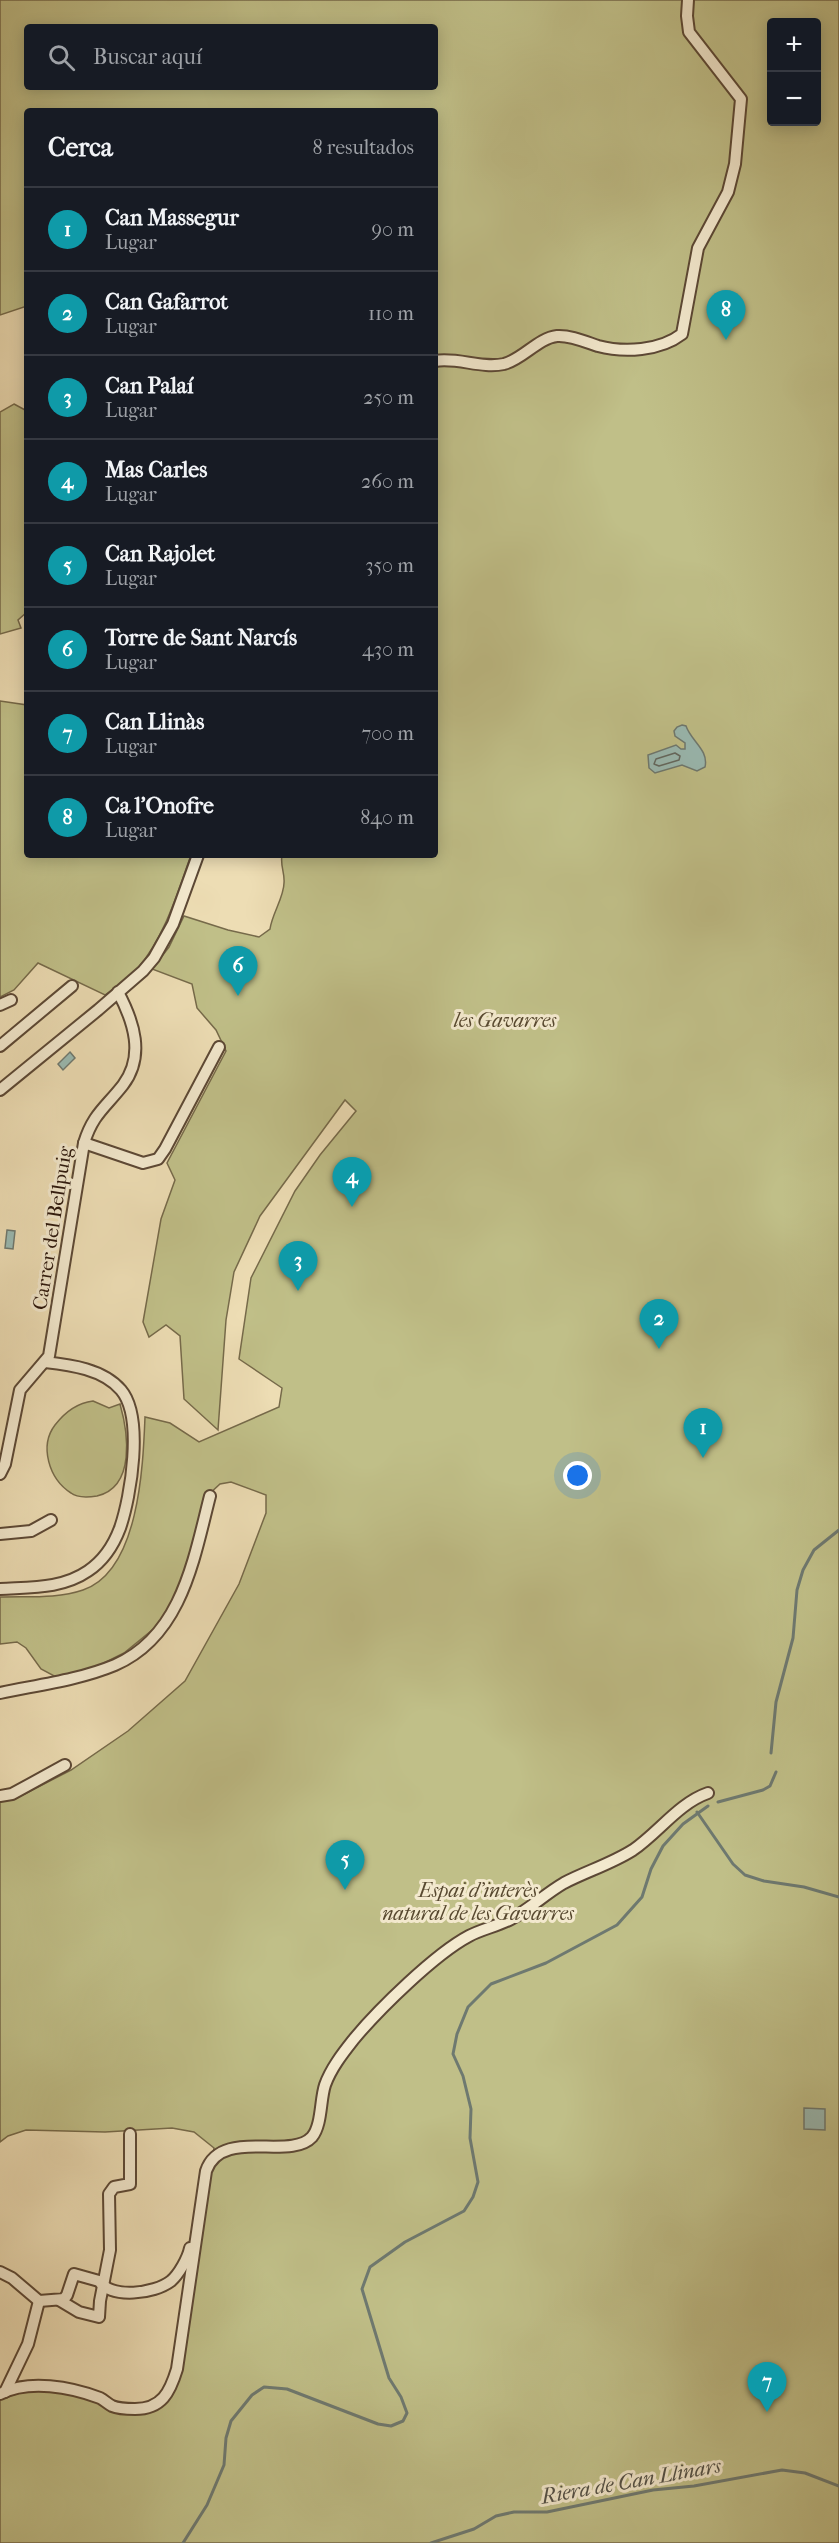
<!DOCTYPE html>
<html lang="es">
<meta charset="utf-8">
<style>
body{margin:0;font-family:"IM FELL French Canon",serif;background:#20242c;color:#f1f3f6}
.controls{position:absolute;right:18px;top:18px;display:grid;overflow:hidden;border-radius:6px;box-shadow:0 3px 15px #0003}
.controls button{width:54px;height:54px;display:grid;place-items:center;padding:0;border:0;border-bottom:2px solid #363941;background:#171b24;color:#f1f3f6;font:30px sans-serif}
.you{position:absolute;left:578px;top:1476px;width:21px;height:21px;margin:-15px;border:4px solid #fff;border-radius:50%;background:#1a73e8;box-shadow:0 0 0 9px #1a73e833}
.badge{display:grid;place-items:center;width:39px;height:39px;border-radius:50%;background:#7c3aed;color:#fff;font-size:20px;font-weight:700}
.pin{position:absolute;translate:-50% -50px;filter:drop-shadow(0 2px 3px #0008)}
.pin::after{content:'';position:absolute;top:32px;width:21px;height:18px;background:inherit;clip-path:polygon(0 0,100% 0,50% 100%)}
.list{margin:0;padding:0;list-style:none}
h2{display:flex;justify-content:space-between;align-items:center;height:78px;margin:0;padding:0 24px;font-size:26px}
h2 small{font-size:20px;font-weight:400;color:#9ea1a6}
.list li{display:grid;grid-template-columns:39px 1fr auto;gap:18px;align-items:center;box-sizing:border-box;height:84px;padding:0 24px;border-top:2px solid #363941}
.list b{display:block;font-size:22px;white-space:nowrap}
.list p{margin:0;font-size:20px;white-space:nowrap;color:#9ea1a6}
.list em{font-size:20px;font-style:normal;color:#9ea1a6}
.icon{flex:none;width:33px;height:33px;fill:none;stroke:currentColor;stroke-width:2;stroke-linecap:round;stroke-linejoin:round}
.map{position:relative;flex:none;width:839px;height:2543px;overflow:hidden}
.search{position:absolute;background:#171b24;box-shadow:0 3px 15px #0003;left:24px;top:24px;width:414px;height:66px;display:flex;align-items:center;gap:15px;box-sizing:border-box;padding:0 21px;border-radius:6px;color:#9ea1a6;font-size:22px}
.panel{position:absolute;background:#171b24;box-shadow:0 3px 15px #0003;left:24px;top:108px;width:414px;height:750px;border-radius:6px}
.map>svg:first-child{display:block}
</style>
<div class="map">
<svg width="839" height="2543" viewBox="0 0 839 2543">
<rect width="100%" height="100%" fill="#edddb4"/>
<filter id="stains"><feTurbulence type="fractalNoise" baseFrequency=".00333" numOctaves="4"/><feColorMatrix values="0 0 0 0 .2 0 0 0 0 .09 0 0 0 0 .02 0 0 0 .5 -.17"/></filter>
<radialGradient id="worn" r=".72"><stop offset=".6" stop-color="#630" stop-opacity="0"/><stop offset="1" stop-color="#630" stop-opacity=".3"/></radialGradient>
<g fill="#c0bf88" stroke="#766a4a" stroke-width="1.5" fill-rule="evenodd">
<path d="M 0,0 L 839,0 L 839,2543 L 0,2543 L 0,2399 L 26,2391 L 61,2388 L 114,2409 L 167,2401 L 189,2305 L 214,2148 L 194,2132 L 172,2128 L 105,2132 L 26,2130 L 8,2136 L 0,2142 L 0,1800 L 15,1799 L 71,1770 L 128,1731 L 185,1681 L 239,1584 L 266,1513 L 266,1495 L 231,1482 L 220,1484 L 206,1497 L 189,1559 L 173,1605 L 162,1622 L 124,1653 L 96,1667 L 56,1677 L 41,1669 L 26,1648 L 17,1642 L 0,1644 L 0,1597 C 27,1596 57,1599 83,1590 C 139,1571 143,1467 145,1417 L 170,1423 L 199,1442 L 279,1407 L 282,1388 L 239,1359 L 251,1278 L 295,1191 L 320,1155 L 356,1111 L 345,1100 L 260,1216 L 234,1272 L 226,1320 L 218,1430 L 184,1399 L 180,1336 L 166,1325 L 149,1337 L 143,1322 L 161,1219 L 175,1180 L 167,1163 L 226,1051 L 216,1030 L 197,1008 L 192,984 L 152,969 L 169,947 L 184,916 L 228,930 L 259,937 L 270,929 C 272,914 284,897 284,883 C 285,873 280,866 282,855 L 435,855 L 435,111 L 27,111 L 27,306 L 0,315 ZM 772,22 L 816,22 L 816,122 L 772,122 ZM 27,27 L 435,27 L 435,87 L 27,87 Z"/>
<polygon points="14,404 27,411 27,612 18,620 21,628 0,634 0,412"/>
<path d="M 0,701 L 27,705 L 27,855 L 191,855 C 177,894 165,936 138,968 C 129,979 116,987 105,995 L 38,963 L 14,990 L 0,997 Z"/>
<path d="M 93,1401 L 109,1408 L 120,1404 C 128,1432 136,1487 97,1496 C 90,1497 77,1498 71,1493 C 49,1479 39,1446 55,1425 C 65,1412 77,1403 93,1401 Z"/>
</g>
<g fill="#9abbb4" stroke="#6e7970" stroke-width="1.5">
<path d="M 682,725 L 686,726 C 691,741 709,750 705,767 L 697,771 L 682,765 L 655,773 L 649,768 L 648,755 L 676,745 L 681,749 L 685,749 L 685,743 L 675,736 L 674,731 L 677,727 Z"/>
<polygon points="70,1052 75,1058 63,1070 58,1064"/>
<polygon points="7,1230 15,1231 13,1249 5,1248"/>
<polygon points="804,2108 825,2109 825,2130 804,2129"/>
</g>
<g fill="none" stroke-linecap="round" stroke-linejoin="round">
<polygon stroke="#626860" stroke-width="1.5" points="675,753 680,756 679,760 659,766 654,764 656,759"/>
<g stroke="#6e7970" stroke-width="3">
<polyline points="771,1753 776,1702 793,1638 797,1590 803,1570 814,1550 839,1530"/>
<polyline points="718,1802 763,1790 770,1786 776,1772"/>
<polyline points="697,1812 733,1864 745,1875 764,1881 804,1887 839,1897"/>
<polyline points="183,2543 207,2505 224,2465 226,2438 231,2421 252,2395 264,2387 287,2389 378,2424 391,2426 403,2421 407,2413 401,2397 389,2378 362,2289 370,2267 405,2242 464,2211 473,2197 478,2182 470,2138 471,2109 463,2076 453,2054 457,2034 468,2007 491,1984 546,1963 617,1925 642,1897 651,1869 663,1846 683,1824 708,1806"/>
<polyline points="431,2543 474,2529 496,2516 514,2512 547,2512 653,2490 694,2486 782,2470 805,2473 839,2486"/>
</g>
<g stroke="#5c4835" stroke-width="14">
<g id="street">
<path d="M 435,361 C 458,357 481,369 504,364 C 523,359 538,338 557,336 C 570,335 586,342 598,346 C 624,353 660,351 682,334 L 698,248 L 728,192 L 735,164 L 741,99 L 689,32 L 687,16 L 688,0"/>
<polyline points="0,1005 11,1000"/>
<polyline points="0,1046 72,986"/>
<polyline points="0,1090 98,1010 143,971 154,958 173,924 198,855"/>
<polyline points="84,1143 143,1163 158,1159 165,1149 219,1047"/>
<path d="M 0,1474 L 5,1464 L 20,1390 L 49,1356 L 84,1143 C 93,1114 105,1108 123,1085 C 145,1056 134,1022 118,992"/>
<polyline points="0,1534 31,1531 51,1520"/>
<path d="M 0,1589 C 30,1587 62,1589 88,1571 C 103,1561 114,1544 120,1528 C 131,1496 144,1417 121,1390 C 103,1369 71,1365 45,1362"/>
<path d="M 0,1693 C 38,1685 79,1680 115,1665 C 182,1636 194,1558 210,1496"/>
<polyline points="0,1796 12,1794 65,1765"/>
<polyline points="0,2272 12,2278 39,2301"/>
<polyline points="59,2300 79,2312 99,2317 100,2301 110,2250 109,2194 114,2187 130,2184 130,2134"/>
<path d="M 39,2301 L 64,2299 L 67,2295 L 74,2274 L 99,2281 C 112,2299 154,2294 171,2281 C 179,2274 188,2258 190,2248"/>
<polyline points="5,2392 28,2344 39,2301"/>
<path d="M 0,2394 C 29,2379 71,2387 100,2398 C 104,2400 108,2404 112,2406 C 119,2409 127,2409 135,2409 C 162,2409 170,2392 177,2369 L 206,2171 C 221,2127 290,2161 312,2137 C 322,2125 320,2100 325,2085 C 331,2068 343,2053 354,2039 C 379,2009 435,1954 469,1936 C 482,1929 498,1926 511,1919 C 530,1909 545,1894 564,1883 C 587,1871 611,1864 633,1850 C 659,1832 679,1803 708,1793"/>
</g>
</g>
<use href="#street" stroke="#f3e9ce" stroke-width="10"/>
</g>
<g text-anchor="middle" stroke-width="6" stroke-linejoin="round" paint-order="stroke">
<g font-size="20" font-style="italic" fill="#584930" stroke="#f3e9ce">
<text x="505" y="1027">les Gavarres</text>
<text x="478" y="1897">Espai d'interès<tspan x="478" dy="23">natural de les Gavarres</tspan></text>
</g>
<g font-size="20" fill="#2b160b" stroke="#f3e9ce">
<text transform="translate(52 1228) rotate(-81)" y="7">Carrer del Bellpuig</text>
</g>
<g font-size="21" font-style="italic" fill="#525046" stroke="#f3e9ce">
<text transform="translate(631 2481) rotate(-10)" y="7">Riera de Can Llinars</text>
</g>
</g>
<rect width="100%" height="100%" filter="url(#stains)"/>
<rect width="100%" height="100%" fill="url(#worn)"/>
</svg>
<div class="controls">
<button>+</button>
<button>−</button>
</div>
<div class="you"></div>
<div class="pin badge" style="left:703px;top:1458px;background:#0f9aa8">1</div>
<div class="pin badge" style="left:659px;top:1349px;background:#0f9aa8">2</div>
<div class="pin badge" style="left:298px;top:1291px;background:#0f9aa8">3</div>
<div class="pin badge" style="left:352px;top:1207px;background:#0f9aa8">4</div>
<div class="pin badge" style="left:345px;top:1890px;background:#0f9aa8">5</div>
<div class="pin badge" style="left:238px;top:996px;background:#0f9aa8">6</div>
<div class="pin badge" style="left:767px;top:2412px;background:#0f9aa8">7</div>
<div class="pin badge" style="left:726px;top:340px;background:#0f9aa8">8</div>
<div class="search"><svg class="icon" aria-label="search" viewBox="0 0 24 24"><circle cx="10" cy="10" r="6"/><path d="M15 15l6 6"/></svg>Buscar aquí</div>
<section class="panel">
<h2>Cerca<small>8 resultados</small></h2>
<ul class="list">
<li><span class="badge" style="background:#0f9aa8">1</span><div><b>Can Massegur</b><p>Lugar</p></div><em>90 m</em></li>
<li><span class="badge" style="background:#0f9aa8">2</span><div><b>Can Gafarrot</b><p>Lugar</p></div><em>110 m</em></li>
<li><span class="badge" style="background:#0f9aa8">3</span><div><b>Can Palaí</b><p>Lugar</p></div><em>250 m</em></li>
<li><span class="badge" style="background:#0f9aa8">4</span><div><b>Mas Carles</b><p>Lugar</p></div><em>260 m</em></li>
<li><span class="badge" style="background:#0f9aa8">5</span><div><b>Can Rajolet</b><p>Lugar</p></div><em>350 m</em></li>
<li><span class="badge" style="background:#0f9aa8">6</span><div><b>Torre de Sant Narcís</b><p>Lugar</p></div><em>430 m</em></li>
<li><span class="badge" style="background:#0f9aa8">7</span><div><b>Can Llinàs</b><p>Lugar</p></div><em>700 m</em></li>
<li><span class="badge" style="background:#0f9aa8">8</span><div><b>Ca l'Onofre</b><p>Lugar</p></div><em>840 m</em></li>
</ul>
</section>
</div>
